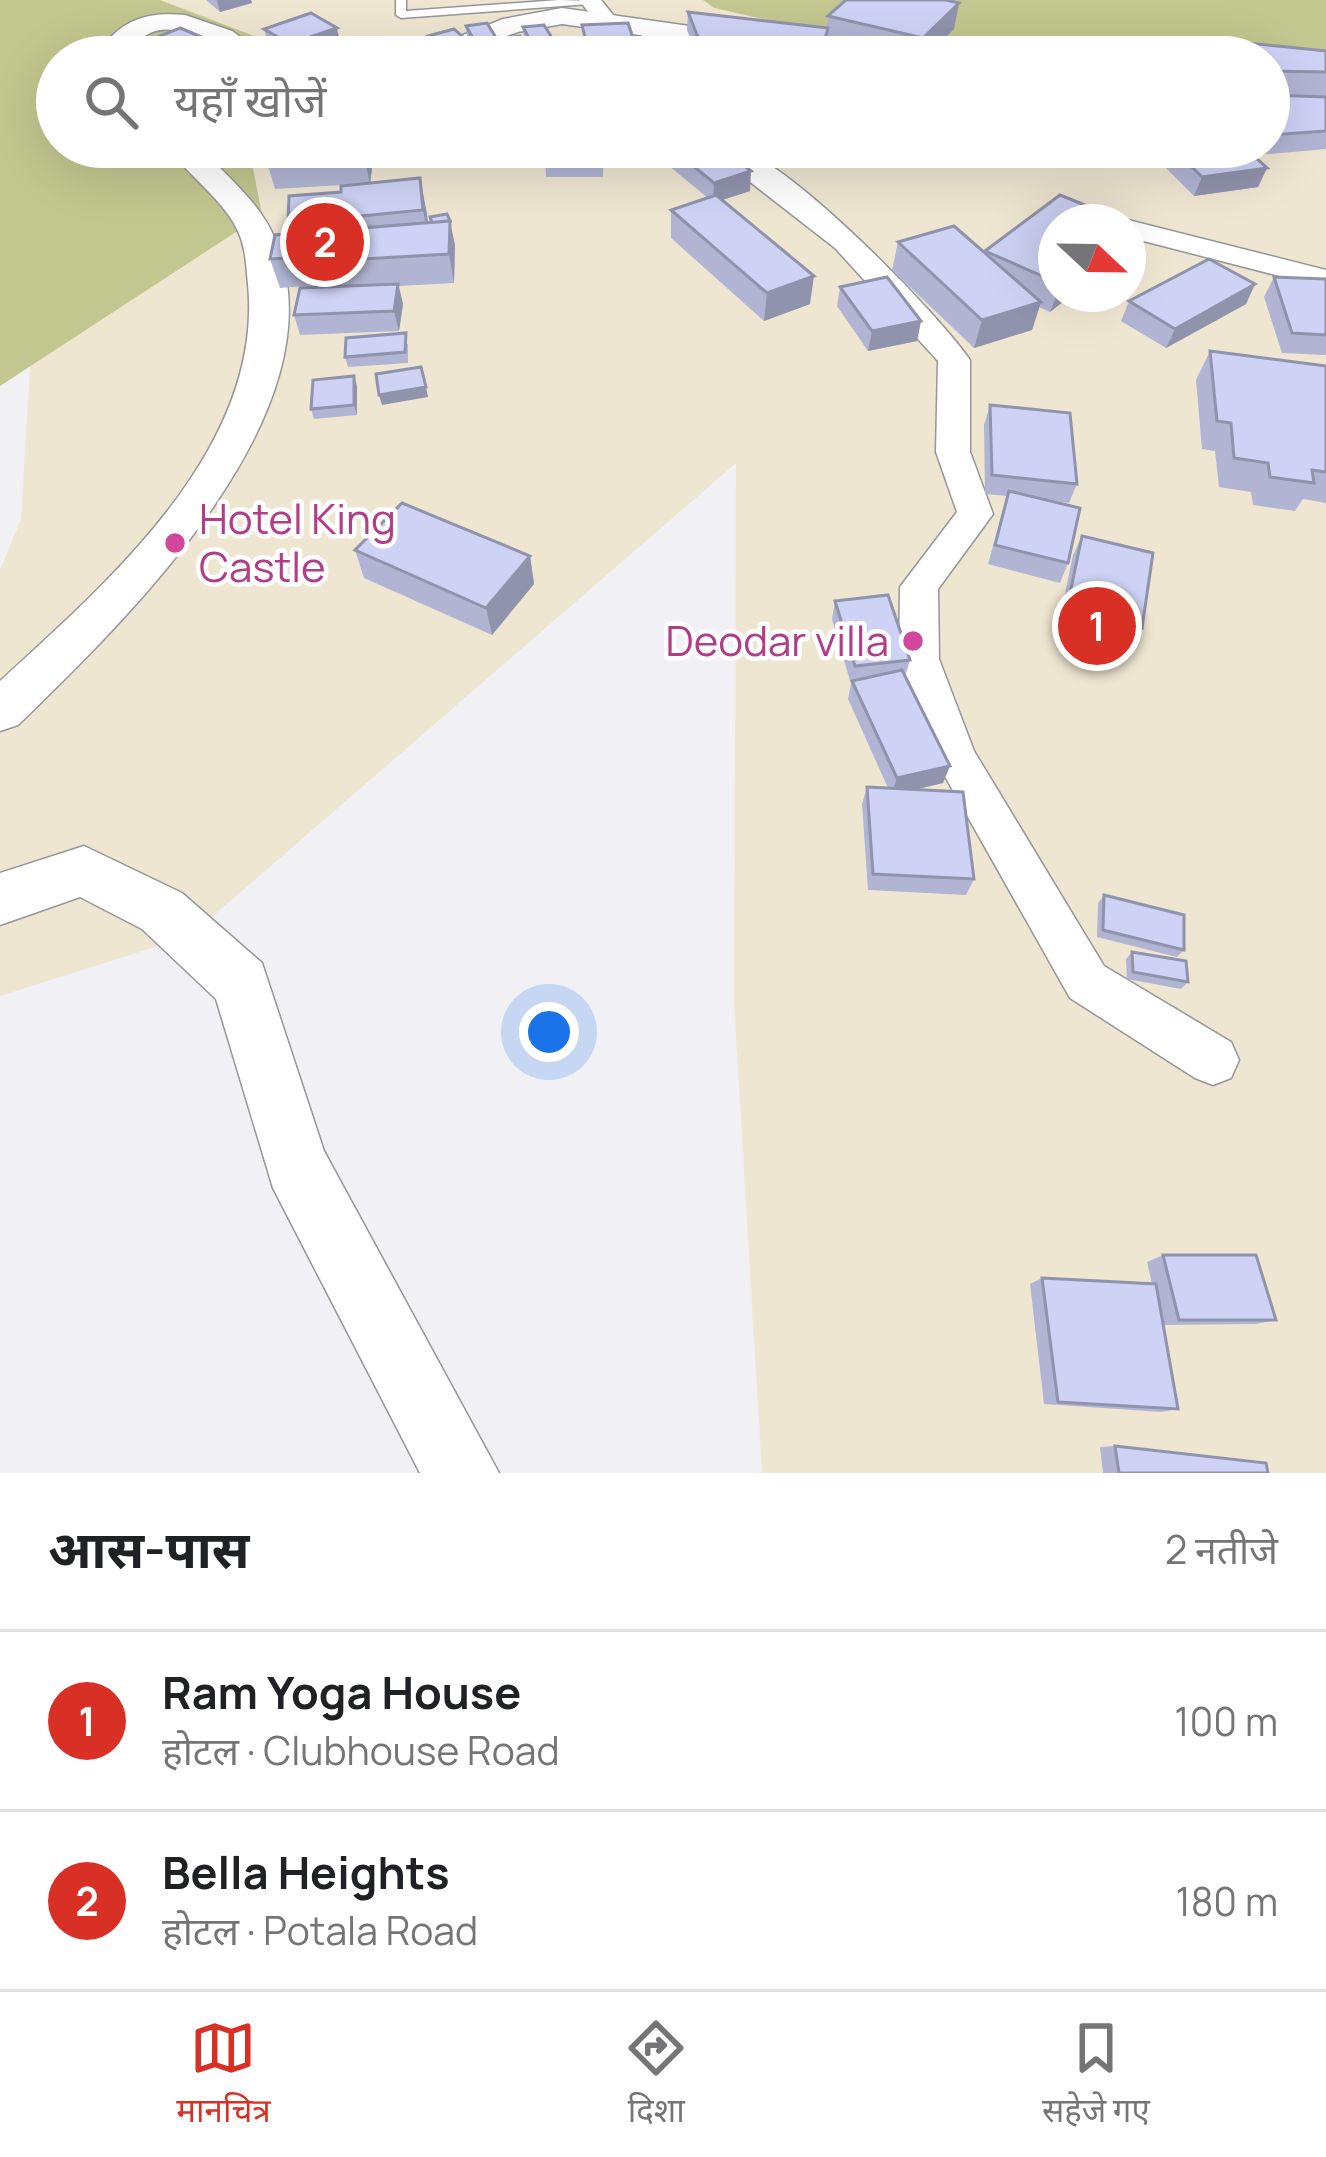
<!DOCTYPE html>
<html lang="hi">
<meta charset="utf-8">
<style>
body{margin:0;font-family:Manrope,"Noto Sans Devanagari",sans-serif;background:#f2f2f2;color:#202124}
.compass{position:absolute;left:1038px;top:204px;width:108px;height:108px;border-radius:50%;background:#fff;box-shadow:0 12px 48px #0002;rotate:112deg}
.you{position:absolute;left:549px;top:1032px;width:42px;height:42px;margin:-30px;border:9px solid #fff;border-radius:50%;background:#1a73e8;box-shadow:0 0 0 18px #1a73e833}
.badge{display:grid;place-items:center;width:78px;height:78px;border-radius:50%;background:#d93025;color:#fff;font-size:39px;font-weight:700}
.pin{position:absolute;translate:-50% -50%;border:6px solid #fff;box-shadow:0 3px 12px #0006}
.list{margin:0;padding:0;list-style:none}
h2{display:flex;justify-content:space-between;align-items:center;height:156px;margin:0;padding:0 48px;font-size:51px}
h2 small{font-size:39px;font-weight:400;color:#757577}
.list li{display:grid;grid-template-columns:78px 1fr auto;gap:36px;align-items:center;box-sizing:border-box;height:180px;padding:0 48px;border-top:3px solid #e0e0e0}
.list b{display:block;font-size:45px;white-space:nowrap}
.list p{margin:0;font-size:39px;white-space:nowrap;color:#757577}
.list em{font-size:39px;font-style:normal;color:#757577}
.icon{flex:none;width:66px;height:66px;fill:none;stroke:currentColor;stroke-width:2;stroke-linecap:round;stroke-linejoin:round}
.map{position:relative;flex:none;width:1326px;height:1473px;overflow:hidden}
.search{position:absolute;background:#fff;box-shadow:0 12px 48px #0002;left:36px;right:36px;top:36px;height:132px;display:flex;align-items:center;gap:30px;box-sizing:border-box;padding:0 42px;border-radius:66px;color:#757577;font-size:45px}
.sheet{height:516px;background:#fff}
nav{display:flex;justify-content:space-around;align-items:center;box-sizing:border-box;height:168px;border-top:3px solid #e0e0e0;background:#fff;font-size:33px;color:#757577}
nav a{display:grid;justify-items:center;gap:6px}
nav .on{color:#d93025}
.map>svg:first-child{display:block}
</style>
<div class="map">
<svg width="1326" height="1473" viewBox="0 0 1326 1473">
<rect width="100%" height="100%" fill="#f0f0f5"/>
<path fill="#efe6d1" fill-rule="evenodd" d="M 52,0 L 1133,0 L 1326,31 L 1326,1473 L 762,1473 L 734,1002 L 736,463 L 190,936 L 0,996 L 0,570 L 21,519 ZM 57,57 L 1269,57 L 1269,147 L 57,147 ZM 1056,222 L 1128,222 L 1128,294 L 1056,294 Z"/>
<g fill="#c2c78f">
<polygon points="0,0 160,0 309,57 57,57 57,147 249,147 262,215 0,386"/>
<polygon points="703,0 1326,0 1326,102 1269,57 931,57 714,8"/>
</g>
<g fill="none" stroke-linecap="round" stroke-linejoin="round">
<g stroke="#95969a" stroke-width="3">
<polygon id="service" points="396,0 406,0 406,11 559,0 594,1 589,4 401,18 396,15"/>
</g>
<g stroke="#95969a" stroke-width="3">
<g id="minor">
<polygon points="579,0 601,0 619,22 600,27"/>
<polygon points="651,25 659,27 675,57 653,57 640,32"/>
<path d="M 705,147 C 714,147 725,145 734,147 C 787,158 937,312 970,360 L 970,452 L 993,514 L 938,589 L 939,659 L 974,751 L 1104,966 L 1231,1042 L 1239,1060 L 1231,1078 L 1213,1085 L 1195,1078 L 1070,998 L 934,757 L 899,659 L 900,587 L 957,512 L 936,452 L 938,361 L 835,248 Z"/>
<polygon points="1128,220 1326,270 1326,288 1128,237 1128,222 1119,222"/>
</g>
</g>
<g stroke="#95969a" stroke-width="3">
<g id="tertiary">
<polygon points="562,8 852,49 866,57 793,57 562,24 518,32 448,57 408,57 503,19"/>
<path d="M 185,15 L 232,31 L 267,57 C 258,57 244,59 236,57 C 202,47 170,9 135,44 L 147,57 L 117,57 L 105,44 C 126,17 153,12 185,15 Z"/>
<path d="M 168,147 L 200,147 C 226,176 260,202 275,239 C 346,409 126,620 18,725 L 0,731 L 0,681 C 109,581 264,448 248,284 C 246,266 246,248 238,231 C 222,198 188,176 168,147 Z"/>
<polygon points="84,846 182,893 262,963 324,1151 499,1473 420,1473 273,1188 216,999 142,929 80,897 0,925 0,873"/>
</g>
</g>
<use href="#service" fill="#fff" fill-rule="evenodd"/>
<use href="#minor" fill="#fff" fill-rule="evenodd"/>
<use href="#tertiary" fill="#fff" fill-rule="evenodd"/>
</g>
<g fill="#b1b5d3">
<polygon points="206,0 251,0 252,3 220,12"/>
<polygon points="688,12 826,28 828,16 954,29 926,57 877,57 880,55 826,42 823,57 701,57 696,53 687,30"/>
<polygon points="582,25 633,38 633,46 662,57 605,57 604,49 552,51 510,55 506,47 505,38 528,50 528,53 533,52 524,37 523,27 554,45 585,43"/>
<polygon points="466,26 501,46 502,55 442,57 430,45 428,36 472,45 473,51 476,50 467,36"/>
<polygon points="264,29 341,46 310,57 285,57 269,47"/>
<polygon points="150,40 216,43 221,57 156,57"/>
<polygon points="1326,51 1326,149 1258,155 1250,147 1269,147 1269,57"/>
<polygon points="253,147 394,147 395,150 369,153 372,168 370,183 420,178 428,223 455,245 454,283 399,286 403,304 399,331 300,335 294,315 319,287 318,285 280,288 270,259 291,234 288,223 341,192 343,185 275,189 268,166 259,166"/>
<polygon points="604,147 603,177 546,177 545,158"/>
<polygon points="658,147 720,147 750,191 722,200 810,304 764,321 671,238 671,210 708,198 658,157"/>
<polygon points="803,147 856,147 846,164 803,155"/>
<polygon points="1145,147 1244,147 1267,168 1258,187 1194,196"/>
<polygon points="1056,222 1056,294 1073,294 1050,312 1039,307 1032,330 974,348 892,270 898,242 985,253 985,251"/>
<polygon points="1274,277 1326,279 1326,355 1282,353 1264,297"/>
<polygon points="1255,284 1246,304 1166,348 1121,321 1129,301"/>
<polygon points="840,287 921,321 917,341 868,351 837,306"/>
<polygon points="408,344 408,363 348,367 345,357"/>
<polygon points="1210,351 1326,366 1326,503 1303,499 1295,511 1253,505 1251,492 1219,487 1215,451 1202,449 1196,380"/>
<polygon points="357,386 357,415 314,419 311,409"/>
<polygon points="990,405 1077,484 1069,503 1052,501 1068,563 1060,583 988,564 1007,496 985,494 984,425"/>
<polygon points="1082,536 1142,628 1132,646 1058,627 1073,555"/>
<polygon points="355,550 530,556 534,584 492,635 364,578"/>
<polygon points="835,601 910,660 905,677 943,783 914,790 974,879 966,895 868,890 862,804 867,787 888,788 848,699 851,684 832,619"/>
<polygon points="1104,895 1184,950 1177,957 1097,937 1098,903"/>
<polygon points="1132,952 1188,982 1181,989 1127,979 1126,959"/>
<polygon points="1163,1255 1276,1320 1256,1324 1163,1325 1178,1409 1161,1412 1044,1404 1030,1284 1042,1278 1152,1284 1147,1262"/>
<polygon points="1115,1446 1268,1473 1103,1473 1100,1447"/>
</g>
<g fill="#9093ac">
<polygon points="217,0 251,0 252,3 220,12"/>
<polygon points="959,3 954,29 926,57 920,57 923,38"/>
<polygon points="337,28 341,46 310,57 293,57 290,44"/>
<polygon points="554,41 555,51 533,53 532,44"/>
<polygon points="216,43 221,57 186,57 186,56"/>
<polygon points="472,45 473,54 446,57 445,52"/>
<polygon points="501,46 502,55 480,57 479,49"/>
<polygon points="365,147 367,147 372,168 370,184 364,156"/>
<polygon points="848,147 856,147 846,164"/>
<polygon points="1267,168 1258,187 1194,196 1202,177"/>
<polygon points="751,171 750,191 713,203 714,183"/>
<polygon points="420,178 427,214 430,246 423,210"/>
<polygon points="450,221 455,245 454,283 449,254"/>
<polygon points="814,276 810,304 764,321 767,293"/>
<polygon points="398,284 403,304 399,331 394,311"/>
<polygon points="1255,284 1246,304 1166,348 1175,329"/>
<polygon points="1057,294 1073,294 1050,312"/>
<polygon points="1041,302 1032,330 974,348 982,320"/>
<polygon points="921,321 917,341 868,351 872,331"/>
<polygon points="354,376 357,386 357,415 354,405"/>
<polygon points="426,387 428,397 382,405 379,395"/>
<polygon points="530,556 534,584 492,635 486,608"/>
<polygon points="950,766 943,783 891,795 897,778"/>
</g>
<g fill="#ced2f5" stroke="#9093ac" stroke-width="3">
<polygon points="846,0 946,0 959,3 923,38 828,16"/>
<polygon points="688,12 828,28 820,57 717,54 697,35"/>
<polygon points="311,13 337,28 290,44 264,29"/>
<polygon points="487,23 501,46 479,49 466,26"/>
<polygon points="628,23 633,38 586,41 582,25"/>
<polygon points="544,25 554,41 532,44 523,27"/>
<polygon points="180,28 216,43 186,56 150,40"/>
<polygon points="454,29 472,45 445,52 428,36"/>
<polygon points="520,36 528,50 513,52 505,38"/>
<polygon points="1210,39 1326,51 1326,72 1269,71 1269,57 1123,57"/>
<polygon points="586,43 590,57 554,57 552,45"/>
<polygon points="656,45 662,57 608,57 604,48"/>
<polygon points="476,50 479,57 445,57 444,54"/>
<polygon points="544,51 547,57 525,57 523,53"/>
<polygon points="1269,95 1326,97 1326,131 1269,135"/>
<polygon points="270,147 365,147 364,156 267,161"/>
<polygon points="546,147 602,147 602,158 545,158"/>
<polygon points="670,147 720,147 751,171 714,183"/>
<polygon points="1172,147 1244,147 1267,168 1202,177"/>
<polygon points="420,178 423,210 288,223 289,196 341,192 341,186"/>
<polygon points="716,195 814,276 767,293 671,210"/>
<polygon points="1060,195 1127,222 1056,222 1056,282 985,251"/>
<polygon points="447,214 450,221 432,223 430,217"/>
<polygon points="450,221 449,254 311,262 312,257 270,259 275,235"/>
<polygon points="954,226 1041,302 982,320 898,242"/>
<polygon points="1209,259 1255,284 1175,329 1129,301"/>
<polygon points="887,277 921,321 872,331 840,287"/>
<polygon points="1274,277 1326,279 1326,335 1292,333"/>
<polygon points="398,284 394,311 294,315 300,288"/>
<polygon points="406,333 405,352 345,357 346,338"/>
<polygon points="1210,351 1326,366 1326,472 1312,470 1314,483 1270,477 1268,463 1234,458 1231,423 1217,421"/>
<polygon points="421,367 426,387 379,395 376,374"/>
<polygon points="354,376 354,405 311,409 313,380"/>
<polygon points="990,405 1070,413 1077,484 992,475"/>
<polygon points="1009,491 1080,508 1068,563 995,545"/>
<polygon points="402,503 530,556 486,608 355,550"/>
<polygon points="1082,536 1153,553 1142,628 1067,608"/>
<polygon points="888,595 910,660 855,666 835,601"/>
<polygon points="902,670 950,766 897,778 852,681"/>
<polygon points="867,787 963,792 974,879 873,874"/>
<polygon points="1104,895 1184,915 1184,950 1103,930"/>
<polygon points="1132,952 1186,961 1188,982 1133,972"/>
<polygon points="1163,1255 1256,1255 1276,1320 1179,1320"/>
<polygon points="1042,1278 1156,1284 1178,1409 1058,1402"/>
<polygon points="1115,1446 1266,1463 1268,1473 1119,1473"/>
</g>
<g fill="#d1479c" stroke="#fff" stroke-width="4.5">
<circle cx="175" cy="543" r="12"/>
<circle cx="913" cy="641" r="12"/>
</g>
<g text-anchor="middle" stroke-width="9" stroke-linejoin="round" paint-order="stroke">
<g font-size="42" fill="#b23c85" stroke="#fff" text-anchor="start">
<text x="199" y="534">Hotel King<tspan x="199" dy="48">Castle</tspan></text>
<text x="889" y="656" text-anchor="end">Deodar villa</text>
</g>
</g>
</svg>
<svg class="compass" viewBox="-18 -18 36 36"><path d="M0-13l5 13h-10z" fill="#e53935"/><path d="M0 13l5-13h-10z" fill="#757577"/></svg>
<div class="you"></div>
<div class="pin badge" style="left:1097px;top:626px">1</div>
<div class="pin badge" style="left:325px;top:242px">2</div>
<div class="search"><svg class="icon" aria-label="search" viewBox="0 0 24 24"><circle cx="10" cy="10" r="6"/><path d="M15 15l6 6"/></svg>यहाँ खोजें</div>
</div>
<section class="sheet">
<h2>आस-पास<small>2 नतीजे</small></h2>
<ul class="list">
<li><span class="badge">1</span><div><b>Ram Yoga House</b><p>होटल · Clubhouse Road</p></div><em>100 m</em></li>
<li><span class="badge">2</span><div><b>Bella Heights</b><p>होटल · Potala Road</p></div><em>180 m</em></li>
</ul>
</section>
<nav>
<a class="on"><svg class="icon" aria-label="map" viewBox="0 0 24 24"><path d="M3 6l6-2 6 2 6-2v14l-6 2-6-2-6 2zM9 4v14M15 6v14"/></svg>मानचित्र</a>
<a><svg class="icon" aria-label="directions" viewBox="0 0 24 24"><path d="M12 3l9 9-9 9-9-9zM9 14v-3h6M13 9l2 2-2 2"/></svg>दिशा</a>
<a><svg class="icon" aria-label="saved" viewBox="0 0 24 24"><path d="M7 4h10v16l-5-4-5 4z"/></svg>सहेजे गए</a>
</nav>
